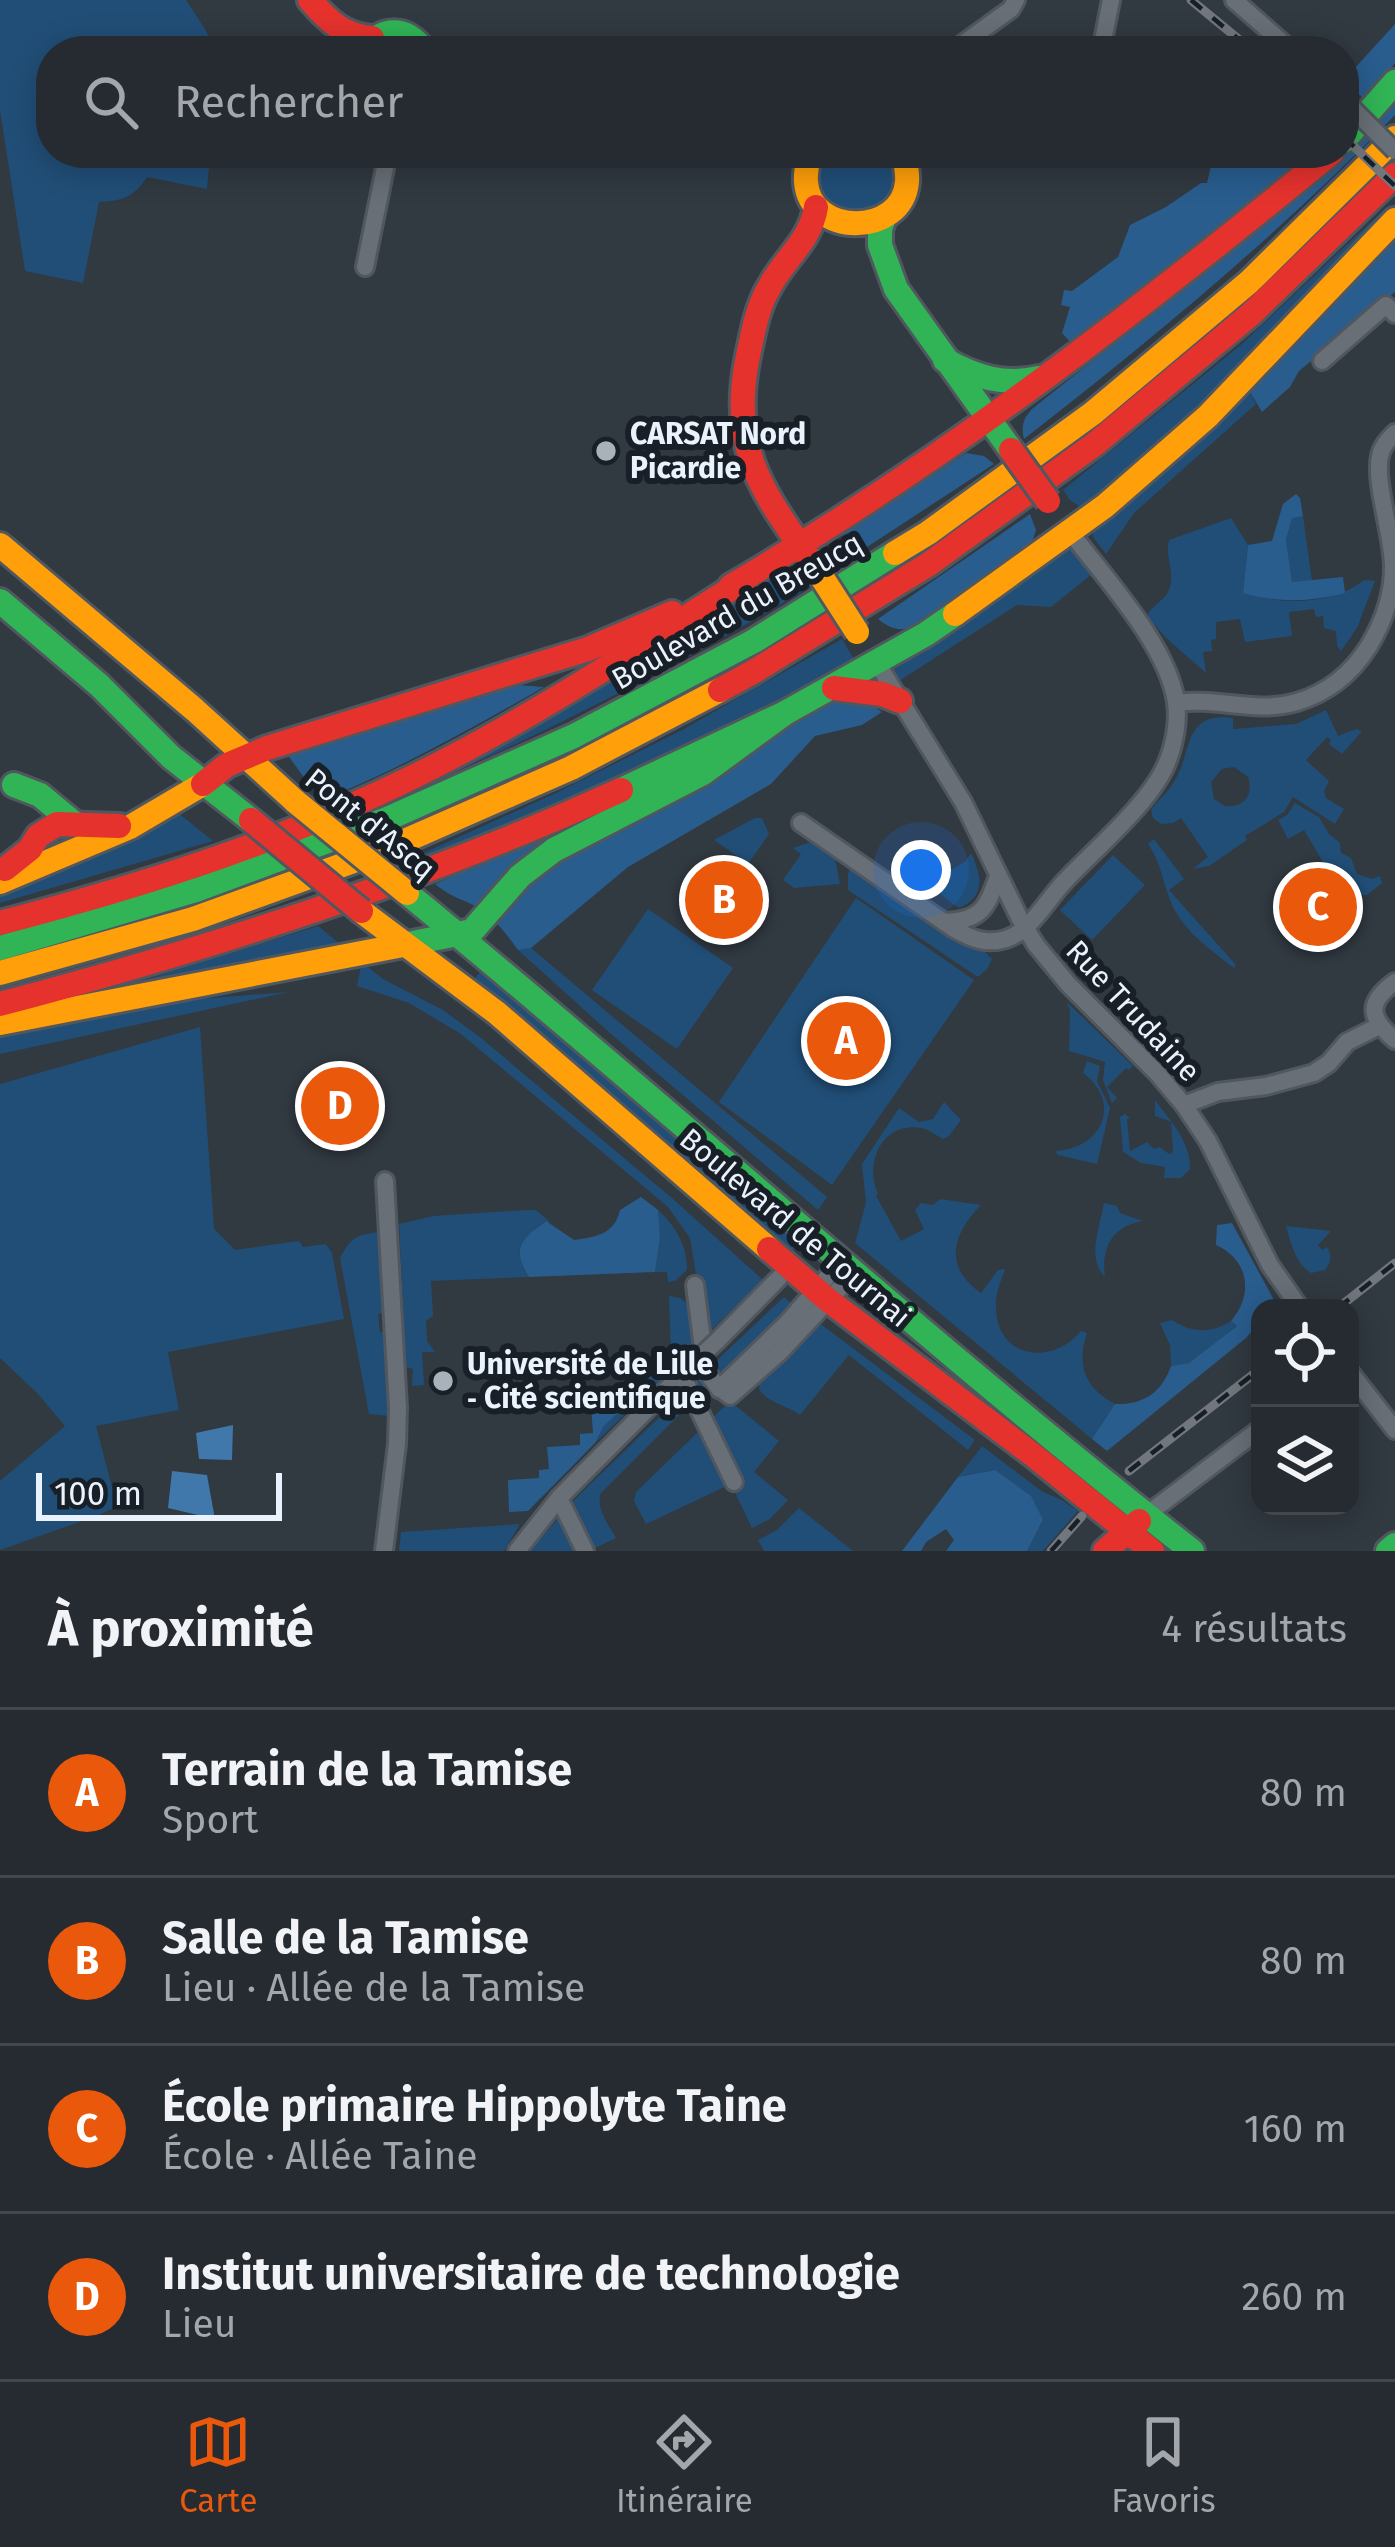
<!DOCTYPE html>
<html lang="fr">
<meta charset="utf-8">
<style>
body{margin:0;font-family:"Fira Sans",sans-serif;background:#2d3339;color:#f1f3f6}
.controls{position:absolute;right:36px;bottom:36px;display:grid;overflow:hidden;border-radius:24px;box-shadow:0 6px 30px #0003}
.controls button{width:108px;height:108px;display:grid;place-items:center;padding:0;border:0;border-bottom:3px solid #42474d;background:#252b31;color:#f1f3f6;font:60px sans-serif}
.scale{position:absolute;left:36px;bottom:30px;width:246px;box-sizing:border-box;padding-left:12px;border:6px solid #eaf3fd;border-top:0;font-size:33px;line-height:42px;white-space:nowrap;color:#eaf3fd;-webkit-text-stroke:9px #191f26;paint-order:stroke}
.you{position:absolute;left:921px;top:870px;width:42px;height:42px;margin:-30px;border:9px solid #fff;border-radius:50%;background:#1a73e8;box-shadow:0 0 0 18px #1a73e833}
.badge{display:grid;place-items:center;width:78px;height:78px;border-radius:50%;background:#ea580c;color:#fff;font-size:39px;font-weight:700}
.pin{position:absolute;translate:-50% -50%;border:6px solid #fff;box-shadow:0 3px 12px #0006}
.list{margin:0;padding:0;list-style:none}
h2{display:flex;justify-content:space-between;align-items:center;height:156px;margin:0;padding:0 48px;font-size:51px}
h2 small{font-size:39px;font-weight:400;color:#a3a7ab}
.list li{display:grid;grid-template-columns:78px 1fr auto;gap:36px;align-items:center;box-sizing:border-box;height:168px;padding:0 48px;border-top:3px solid #42474d}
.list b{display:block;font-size:45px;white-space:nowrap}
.list p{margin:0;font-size:39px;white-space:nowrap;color:#a3a7ab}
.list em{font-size:39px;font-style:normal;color:#a3a7ab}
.icon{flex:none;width:66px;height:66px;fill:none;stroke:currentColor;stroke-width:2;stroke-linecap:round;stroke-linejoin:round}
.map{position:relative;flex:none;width:1395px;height:1551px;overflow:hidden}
.search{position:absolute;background:#252b31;box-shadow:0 6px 30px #0003;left:36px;right:36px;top:36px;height:132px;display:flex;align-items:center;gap:30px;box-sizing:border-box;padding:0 42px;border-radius:48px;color:#a3a7ab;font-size:45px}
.sheet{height:828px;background:#252b31}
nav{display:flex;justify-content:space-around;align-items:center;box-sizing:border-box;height:168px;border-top:3px solid #42474d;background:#252b31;font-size:33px;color:#a3a7ab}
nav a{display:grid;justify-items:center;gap:6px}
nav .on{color:#ea580c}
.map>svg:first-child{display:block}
</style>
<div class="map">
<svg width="1395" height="1551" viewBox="0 0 1395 1551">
<rect width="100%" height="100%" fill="#313941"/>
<g fill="#214e77" fill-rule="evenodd">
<path d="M 0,0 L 186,0 L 205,29 L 215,51 L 51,51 L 51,153 L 202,153 L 204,162 L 209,167 L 207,189 L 147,177 C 134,197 122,201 99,202 L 83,283 L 25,271 L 0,110 Z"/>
<path d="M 823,153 L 888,153 C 921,228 792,230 823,153 Z"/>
<polygon points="1395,199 1268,340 1180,425 1082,508 1070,500 1063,490 1243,343"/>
<polygon points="1250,392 1256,404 1134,513 1106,554 1093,537 1093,530 1159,475"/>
<polygon points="1303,516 1312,581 1292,583 1286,540 1292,517"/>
<path d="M 1231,518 L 1248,545 L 1243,592 C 1279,606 1334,605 1364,580 L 1375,581 L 1357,628 L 1341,651 L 1337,646 L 1336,631 L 1324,628 L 1323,616 L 1316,617 L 1314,609 L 1289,612 L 1292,636 L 1245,642 L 1240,619 L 1216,622 L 1216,639 L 1211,640 L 1212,651 L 1203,652 L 1206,673 L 1165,637 L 1147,615 C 1153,605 1163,601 1168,592 C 1177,575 1164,557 1169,540 Z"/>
<polygon points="1072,547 1091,575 1051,607 1017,605 899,681 893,670 946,636"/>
<path d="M 799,572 L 809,588 C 663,673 516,750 359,812 L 658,649 L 777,574 Z"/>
<polygon points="842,639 856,663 737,726 412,863 406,861 558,792 682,730"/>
<path d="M 1326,710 L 1338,736 L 1356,729 L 1362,731 L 1342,754 L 1329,744 L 1331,740 L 1327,737 L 1306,760 L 1329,781 L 1324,791 L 1326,798 L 1344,809 L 1335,824 L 1293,797 L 1284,812 L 1245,836 L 1247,840 L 1209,866 L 1193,869 L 1208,857 L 1181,818 L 1173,823 L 1161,824 L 1153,818 L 1151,810 C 1158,799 1169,792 1175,780 C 1193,750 1183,712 1233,718 L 1233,729 L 1296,724 ZM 1234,767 L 1248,777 C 1254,795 1244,808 1225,806 L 1214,799 L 1211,782 L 1222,769 Z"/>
<polygon points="1295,803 1319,817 1329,834 1340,843 1341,853 1351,858 1357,874 1372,879 1380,876 1382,883 1367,895 1362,895 1352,880 1339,889 1304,830 1288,839 1278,820 1287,815"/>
<polygon points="176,811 213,841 0,903 0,887"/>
<polygon points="755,818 762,818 769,834 748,864 714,840"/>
<path d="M 1154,839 L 1184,879 L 1169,890 L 1236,965 L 1234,968 C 1211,950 1186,933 1173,907 C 1163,885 1162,864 1148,844 Z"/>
<polygon points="811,842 834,853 840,884 794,888 783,880 801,854 793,848"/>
<path d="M 971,853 C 982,876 986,897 959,908 C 936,892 922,873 891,876 L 898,866 L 902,865 L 944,874 L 965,862 Z"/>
<polygon points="1113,855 1145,885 1092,940 1060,910"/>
<polygon points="851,866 970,946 983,950 992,959 987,969 978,977 848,890 848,874"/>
<polygon points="856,898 974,980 832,1185 719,1102"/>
<polygon points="648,909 733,968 677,1049 592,990"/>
<polygon points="318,926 341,945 68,1004"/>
<polygon points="531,948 827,1197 818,1210 611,1034 518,950"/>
<polygon points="362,962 383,979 443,1010 481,1038 673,1199 763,1280 706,1335 690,1238 668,1207 461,1034 409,1003 357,986"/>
<polygon points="485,965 802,1240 789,1256 471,984"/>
<polygon points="289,992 0,1054 0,1032 199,999"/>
<polygon points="1067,1002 1133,1066 1129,1070 1126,1068 1107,1087 1117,1098 1112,1103 1103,1080 1105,1062 1069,1051 1070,1011"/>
<polygon points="200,1027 214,1229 235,1250 299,1241 303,1247 326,1244 332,1253 344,1319 168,1352 179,1410 96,1426 117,1506 99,1515 0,1550 0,1481 65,1426 38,1394 0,1358 0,1084"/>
<path d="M 1087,1061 L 1100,1066 L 1097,1081 L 1110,1108 L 1097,1164 L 1058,1155 L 1055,1151 C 1102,1149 1123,1103 1083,1073 Z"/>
<path d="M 1155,1100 C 1171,1122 1191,1142 1190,1169 L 1181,1178 L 1164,1178 L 1165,1167 L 1141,1163 L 1123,1152 L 1120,1117 L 1125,1114 L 1130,1118 L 1127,1119 L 1130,1151 L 1147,1142 L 1154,1149 L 1160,1147 L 1169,1154 L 1173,1152 L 1171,1122 L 1155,1116 Z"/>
<path d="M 944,1102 L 961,1120 L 949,1136 L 943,1139 C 941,1138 927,1129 925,1129 C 885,1118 863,1160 878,1194 L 876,1196 L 901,1241 L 924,1229 L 915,1210 L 921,1203 L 933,1205 L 940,1199 L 981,1205 C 952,1235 943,1266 981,1293 L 998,1270 L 1005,1269 C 1001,1281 995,1294 996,1308 C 997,1359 1052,1366 1081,1331 L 1087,1333 C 1076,1365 1085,1388 1115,1404 L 1092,1439 L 855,1243 L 866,1203 L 862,1164 L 899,1108 L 919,1122 L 933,1119 Z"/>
<path d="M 1104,1203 L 1117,1206 L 1120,1213 L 1143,1221 C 1112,1226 1101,1248 1105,1277 C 1086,1258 1100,1227 1104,1203 Z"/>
<path d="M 526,1210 L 536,1210 L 551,1223 L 545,1221 C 521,1241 510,1247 529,1277 L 431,1281 L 433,1316 L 426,1321 L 427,1341 L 435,1352 L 422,1352 L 424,1385 L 412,1386 L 413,1369 L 406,1367 L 399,1224 L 434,1216 Z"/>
<path d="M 658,1210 C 675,1225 688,1247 687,1270 L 675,1281 L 668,1282 L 667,1272 L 655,1272 L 660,1238 Z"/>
<path d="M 1286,1226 L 1331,1231 L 1318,1245 L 1322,1250 L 1327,1247 C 1332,1256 1331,1262 1325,1270 L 1311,1273 C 1295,1263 1291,1243 1286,1226 Z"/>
<path d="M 380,1232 L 384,1312 L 378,1314 L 380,1332 L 386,1332 L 390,1416 L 369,1414 L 340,1258 C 352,1236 356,1235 380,1232 Z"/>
<polygon points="669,1296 680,1298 690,1305 697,1345 595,1443 604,1426 619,1412 620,1394 631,1392 630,1369 658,1368 658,1357 671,1355"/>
<polygon points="784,1297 794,1306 726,1378 717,1376 721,1372 713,1364"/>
<path d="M 1172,1320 C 1193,1333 1210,1334 1231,1321 L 1237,1326 L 1189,1363 L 1171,1366 L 1170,1345 L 1160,1323 Z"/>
<path d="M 818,1322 L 975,1440 L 968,1450 L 849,1355 L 800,1415 C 787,1405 768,1404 759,1389 L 760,1381 L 797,1347 Z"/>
<path d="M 703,1375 L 704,1387 L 701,1393 L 601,1493 C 595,1508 609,1525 616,1538 L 589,1551 L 530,1551 L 575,1499 Z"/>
<polygon points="730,1401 779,1441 754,1472 788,1500 770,1519 752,1528 731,1484 646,1524 634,1501 636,1492"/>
<polygon points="982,1446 1043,1492 1062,1500 1078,1511 1043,1551 1027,1551 1043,1520 995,1470 958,1477"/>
<polygon points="799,1508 853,1551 764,1551 758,1540 777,1530"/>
<polygon points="520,1524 504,1551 399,1551 401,1532"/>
</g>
<g fill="#295d8e">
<polygon points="1395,24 1395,63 1366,101 1344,80"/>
<path d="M 1395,102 L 1395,115 C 1280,233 1154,338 1024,439 C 1021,426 1023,419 1032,409 L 1309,188 L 1344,157 Z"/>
<polygon points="1214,153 1315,153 1143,292 1071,343 1062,333 1070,307 1061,305 1064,290 1072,291 1118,257 1130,225 1166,207 1201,183 1207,183"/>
<polygon points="1395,238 1395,292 1299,371 1290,387 1262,412 1250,392"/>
<polygon points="966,453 984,456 994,464 841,564 838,545 844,534"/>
<path d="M 1296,494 L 1300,498 L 1303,516 L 1292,518 L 1286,540 L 1292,582 L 1343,577 L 1345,593 C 1313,602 1275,603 1243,593 L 1248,545 L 1272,541 L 1283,504 Z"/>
<path d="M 1030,514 L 1036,530 L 1031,545 L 921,624 C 903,632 893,631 878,619 Z"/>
<path d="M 504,684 L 544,687 C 474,727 405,766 330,797 L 305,779 L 287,754 Z"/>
<path d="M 838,700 L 863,700 L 882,712 L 862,725 L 815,736 L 771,784 L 628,867 L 531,948 L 518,950 C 505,932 490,912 469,903 C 455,897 447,894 435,884 L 559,829 L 571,849 L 757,742 Z"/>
<path d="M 641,1197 L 658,1210 L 660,1238 L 655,1272 L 529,1277 C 511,1248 520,1240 546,1221 L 574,1240 C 596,1237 615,1234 620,1210 Z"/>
<path d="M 1232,1223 L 1274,1300 L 1269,1308 L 1260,1308 L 1260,1322 L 1246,1338 L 1107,1451 L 1092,1439 L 1115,1404 C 1144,1405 1162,1392 1171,1366 L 1189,1363 L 1237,1326 L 1231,1321 C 1254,1294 1249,1260 1216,1245 L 1217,1225 Z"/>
<polygon points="620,1406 619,1412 604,1426 595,1443 528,1511 509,1512 508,1480 539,1478 539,1470 549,1469 547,1447 580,1445 580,1434 593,1433 591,1407"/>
<polygon points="995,1470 1031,1496 1043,1520 1027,1551 946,1551 954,1540 946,1529 926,1542 921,1551 902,1551 958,1477"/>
</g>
<g fill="#4178ac">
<polygon points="233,1425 232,1460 199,1459 196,1433"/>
<polygon points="172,1471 207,1475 215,1519 168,1508"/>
</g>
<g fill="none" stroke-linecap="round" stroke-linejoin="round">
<g stroke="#50575f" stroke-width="22">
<g id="street">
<polyline points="1234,0 1292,51"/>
<polyline points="953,51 1011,9 1016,0"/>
<polyline points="1101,51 1111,0"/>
<polyline points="365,267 388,153"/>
<polyline points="1322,361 1386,305 1395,314"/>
<polyline points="877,663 963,802 1020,919 1036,945 1068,984 1157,1073 1184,1105 1208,1141 1270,1265 1300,1308"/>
<path d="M 1176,703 C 1217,697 1256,714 1297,702 C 1327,693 1352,673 1369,646 C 1384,621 1393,596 1393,567 C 1393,536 1374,481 1380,456 C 1382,446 1388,440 1395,433"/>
<path d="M 801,823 L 954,929 C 972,939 986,945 1006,939 C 1014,936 1024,930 1029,924 C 1042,911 1052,895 1064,882 C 1095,849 1149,804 1166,765 C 1174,747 1179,722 1176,702 C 1168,646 1105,578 1071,533"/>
<path d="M 944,922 C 981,921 987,908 998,876"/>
<path d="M 1395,982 C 1366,1003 1369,1018 1395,1040"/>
<polyline points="1184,1105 1218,1092 1266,1086 1314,1073 1329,1063 1347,1042 1379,1026"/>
<polyline points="695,1285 706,1371 717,1386 730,1396 780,1352 853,1274"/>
<polyline points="718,1340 779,1278"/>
<polyline points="1350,1372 1395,1430"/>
<polyline points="682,1375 734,1482"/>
<polyline points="719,1389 787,1323 840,1262"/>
<polyline points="559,1498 585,1551"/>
<polyline points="1145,1516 1260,1429"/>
<polyline points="384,1551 397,1444 398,1408 385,1181"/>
<polyline points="517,1551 559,1498 687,1369"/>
</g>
</g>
<g stroke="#50575f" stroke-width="30">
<g id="fast">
<path d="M 364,51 C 382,26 406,26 424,51"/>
<polyline points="1344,140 1395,82"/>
<polyline points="884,218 880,229 880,245 896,289 1011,450"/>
<path d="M 945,360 C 975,377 1004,386 1039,378"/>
<polyline points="0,601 99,685 171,757 251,820"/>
<polyline points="14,785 40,795 75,824"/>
<polyline points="621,790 785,713"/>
<path d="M 407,893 C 671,1109 923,1340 1192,1551"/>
<polyline points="403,945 472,931 520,876 554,850 703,773 785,713 926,634 955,614"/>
<polyline points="0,948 196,890 387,819 574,736 754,641 895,553"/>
<polyline points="1388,1551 1395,1545"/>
</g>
</g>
<g stroke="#50575f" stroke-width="30">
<g id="slow">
<path d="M 809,153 C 808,162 805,173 806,182 C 810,237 902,237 907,182 C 908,173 905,162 904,153"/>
<polyline points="0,545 195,710 296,802"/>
<polyline points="895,553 928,533 1093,413 1249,282 1395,138"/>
<polyline points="955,614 1105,506 1208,416 1395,220"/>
<polyline points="0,882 130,827 203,784"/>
<polyline points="361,911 497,1013 769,1249"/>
<polyline points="0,973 193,919 384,850 571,768 720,690"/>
<polyline points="0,1023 403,945"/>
</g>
</g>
<g stroke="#50575f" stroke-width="30">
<g id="jam">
<path d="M 310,0 C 328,21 344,36 372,38"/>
<path d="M 816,207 C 811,240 785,258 770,286 C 757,307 753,333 748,356 C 727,456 769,499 821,576"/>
<path d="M 731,586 C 945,461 1140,310 1331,153"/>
<polyline points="834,688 882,694 900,701"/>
<polyline points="720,690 753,672 929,564 1095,444 1251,314 1395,175"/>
<polyline points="203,784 227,765 267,748 588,649 672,613"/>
<polyline points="5,869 30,849 38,836 57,824 119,826"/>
<path d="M 0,923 C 145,885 287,840 421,773 C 533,717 638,648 743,581"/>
<path d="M 0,1004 C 212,948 421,881 621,790"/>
<polyline points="769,1249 828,1300 1033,1455 1152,1551"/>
<polyline points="1105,1551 1139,1521"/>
</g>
</g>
<use href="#street" stroke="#686f76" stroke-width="16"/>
<use href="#fast" stroke="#30b455" stroke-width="24"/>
<use href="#slow" stroke="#ff9f0a" stroke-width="24"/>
<use href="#jam" stroke="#e5322d" stroke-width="24"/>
<g stroke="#72777d" stroke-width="9">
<g id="rail">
<polyline points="1191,0 1253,51"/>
<polyline points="1344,137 1395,186"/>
<polyline points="1338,1308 1395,1263"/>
<polyline points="1129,1471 1260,1369"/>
<polyline points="1051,1551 1082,1516"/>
</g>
</g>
<use href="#rail" stroke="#191f26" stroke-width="4.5" stroke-dasharray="14" stroke-linecap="butt"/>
<g stroke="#50575f" stroke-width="22" stroke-linecap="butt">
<g id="street-bridge">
<polyline points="1353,109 1395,151"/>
<polyline points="687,1369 718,1340"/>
</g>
</g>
<g stroke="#50575f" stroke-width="30" stroke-linecap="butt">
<g id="slow-bridge">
<polyline points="821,576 857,632"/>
<polyline points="296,802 407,893"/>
</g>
</g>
<g stroke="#50575f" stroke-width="30" stroke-linecap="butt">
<g id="jam-bridge">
<polyline points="1011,450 1048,501"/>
<polyline points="251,820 361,911"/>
</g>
</g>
<use href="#street-bridge" stroke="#686f76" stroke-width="16"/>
<use href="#slow-bridge" stroke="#ff9f0a" stroke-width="24"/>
<use href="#jam-bridge" stroke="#e5322d" stroke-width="24"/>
</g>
<g fill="#a9b2bb" stroke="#191f26" stroke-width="4.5">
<circle cx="606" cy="451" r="12"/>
<circle cx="443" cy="1381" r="12"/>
</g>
<g text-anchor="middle" stroke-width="12" stroke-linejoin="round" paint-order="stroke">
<g font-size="30" font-weight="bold" fill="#eaf3fd" stroke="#191f26" text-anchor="start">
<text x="630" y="444">CARSAT Nord<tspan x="630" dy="34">Picardie</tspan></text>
<text x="467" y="1374">Université de Lille<tspan x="467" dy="34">‐ Cité scientifique</tspan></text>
</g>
<g font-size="30" fill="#eaf3fd" stroke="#191f26">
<text transform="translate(737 611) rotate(-30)" y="10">Boulevard du Breucq</text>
<text transform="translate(370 824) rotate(39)" y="10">Pont d'Ascq</text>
<text transform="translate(1133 1011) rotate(47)" y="10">Rue Trudaine</text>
<text transform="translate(795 1228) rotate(40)" y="10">Boulevard de Tournai</text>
</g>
</g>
</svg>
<div class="controls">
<button><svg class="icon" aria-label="locate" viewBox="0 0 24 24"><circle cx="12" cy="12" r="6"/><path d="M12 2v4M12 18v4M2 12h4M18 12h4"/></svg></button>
<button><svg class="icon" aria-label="layers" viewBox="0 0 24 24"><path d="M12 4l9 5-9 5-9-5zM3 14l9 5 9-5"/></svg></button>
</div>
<div class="scale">100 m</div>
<div class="you"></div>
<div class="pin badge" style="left:846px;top:1041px">A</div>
<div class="pin badge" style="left:724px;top:900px">B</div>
<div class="pin badge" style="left:1318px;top:907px">C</div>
<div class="pin badge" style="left:340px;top:1106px">D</div>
<div class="search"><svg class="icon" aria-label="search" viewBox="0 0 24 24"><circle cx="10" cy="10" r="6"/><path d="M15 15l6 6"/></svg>Rechercher</div>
</div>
<section class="sheet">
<h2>À proximité<small>4 résultats</small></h2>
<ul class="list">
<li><span class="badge">A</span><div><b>Terrain de la Tamise</b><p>Sport</p></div><em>80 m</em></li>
<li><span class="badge">B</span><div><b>Salle de la Tamise</b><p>Lieu · Allée de la Tamise</p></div><em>80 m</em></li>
<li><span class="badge">C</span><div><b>École primaire Hippolyte Taine</b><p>École · Allée Taine</p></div><em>160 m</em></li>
<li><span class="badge">D</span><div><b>Institut universitaire de technologie</b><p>Lieu</p></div><em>260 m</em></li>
</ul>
</section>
<nav>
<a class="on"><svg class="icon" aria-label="map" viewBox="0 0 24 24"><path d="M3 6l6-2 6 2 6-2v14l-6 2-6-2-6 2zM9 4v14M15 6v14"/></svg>Carte</a>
<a><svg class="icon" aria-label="directions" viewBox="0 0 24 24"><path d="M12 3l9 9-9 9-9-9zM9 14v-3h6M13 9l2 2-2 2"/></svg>Itinéraire</a>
<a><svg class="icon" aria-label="saved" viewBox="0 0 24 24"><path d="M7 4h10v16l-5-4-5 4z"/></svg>Favoris</a>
</nav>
